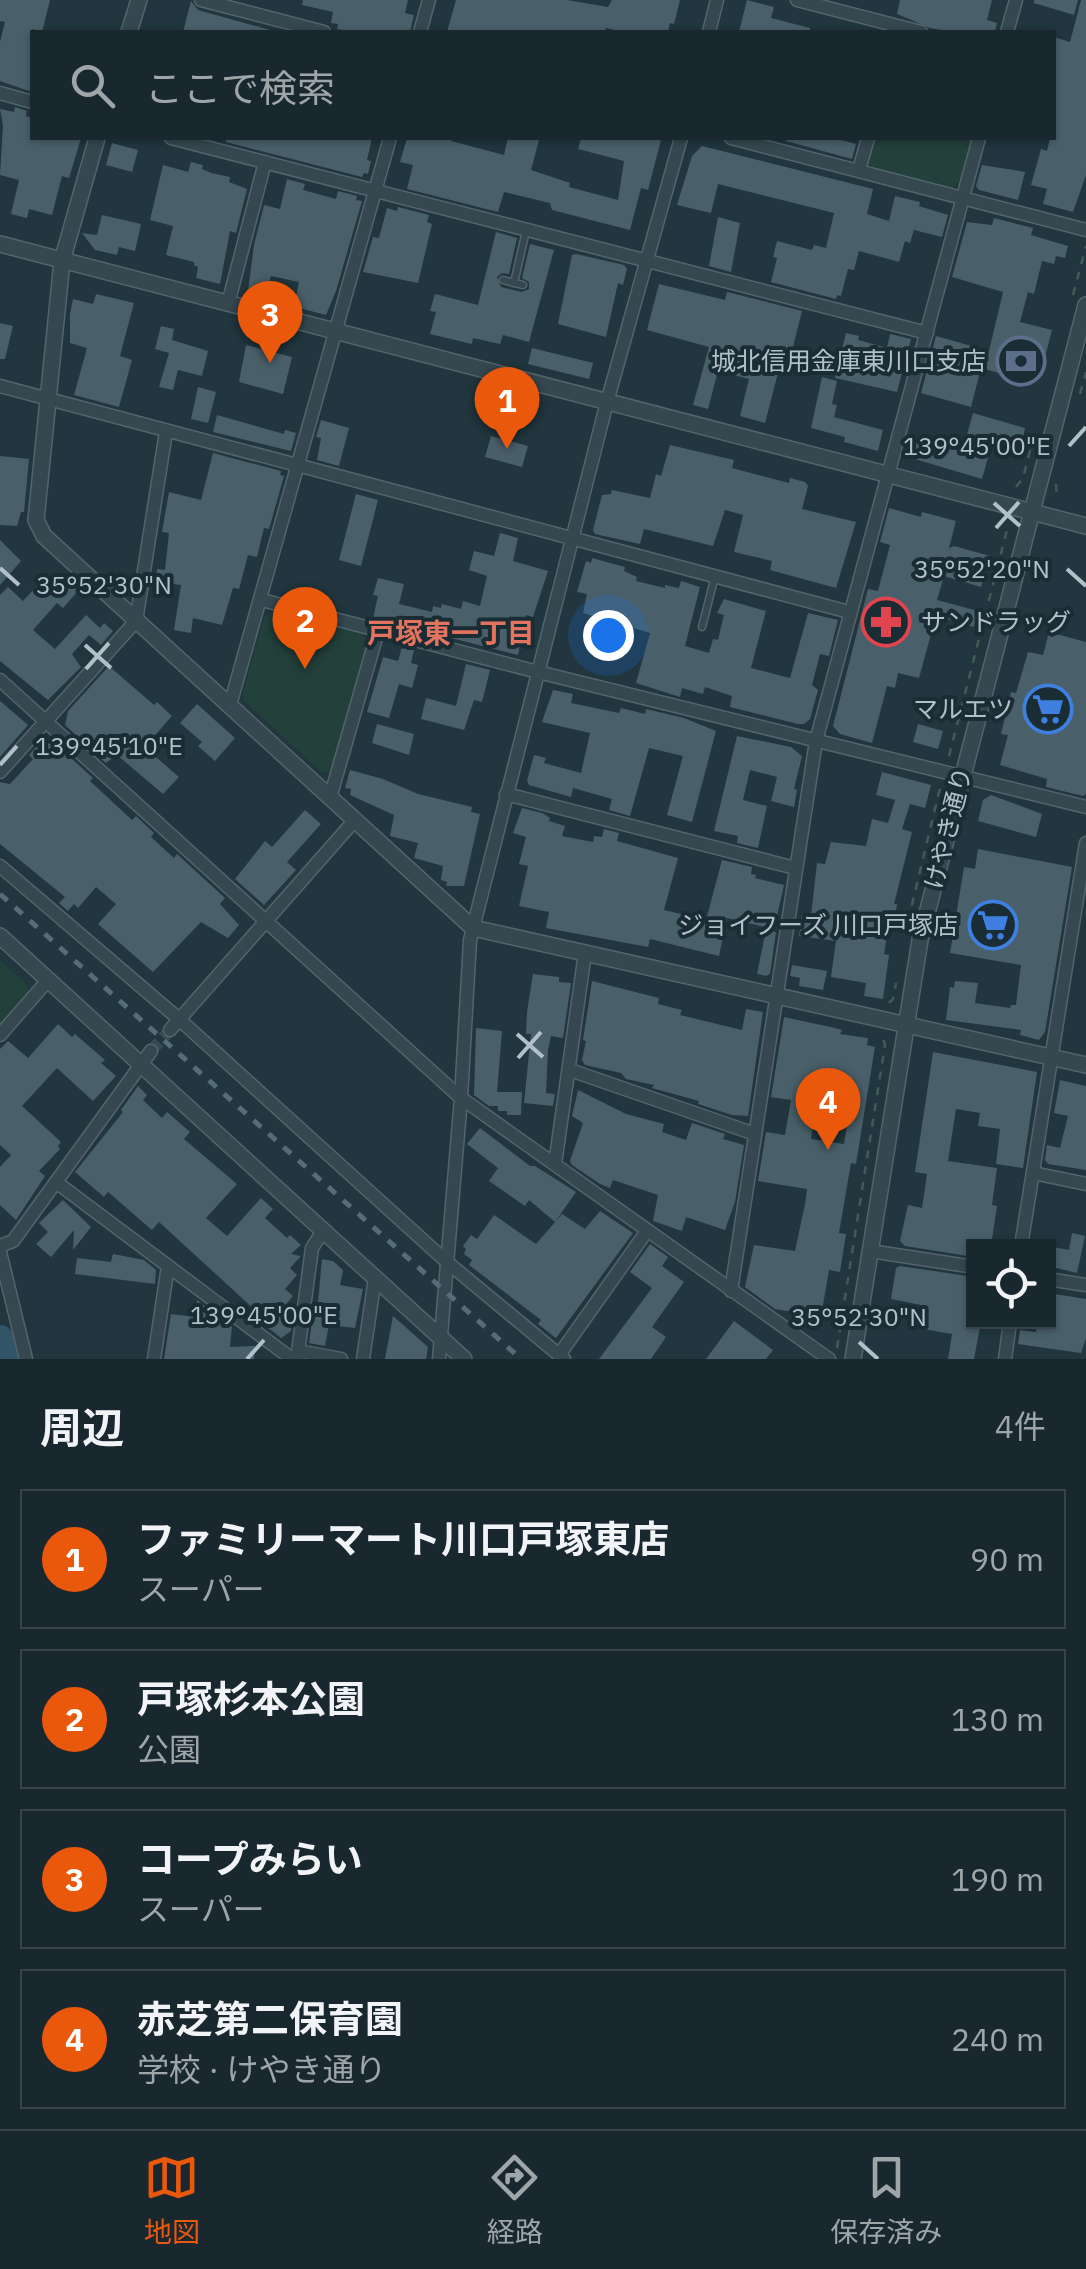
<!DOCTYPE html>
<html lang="ja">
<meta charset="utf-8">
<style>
body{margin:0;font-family:"IBM Plex Sans","Noto Sans JP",sans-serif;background:#223037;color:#f1f3f6}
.controls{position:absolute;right:30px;bottom:30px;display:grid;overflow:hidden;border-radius:0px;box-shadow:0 2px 8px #0004}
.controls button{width:90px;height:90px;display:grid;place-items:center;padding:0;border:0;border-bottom:2px solid #37444b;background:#19282f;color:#f1f3f6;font:50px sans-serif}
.you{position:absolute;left:608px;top:635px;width:35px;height:35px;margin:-25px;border:8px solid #fff;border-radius:50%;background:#1a73e8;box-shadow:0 0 0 15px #1a73e833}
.badge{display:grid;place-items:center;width:65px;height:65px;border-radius:50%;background:#ea580c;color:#fff;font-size:32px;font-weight:700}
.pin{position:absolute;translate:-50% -82px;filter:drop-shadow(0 2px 5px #0008)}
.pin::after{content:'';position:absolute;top:52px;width:35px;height:30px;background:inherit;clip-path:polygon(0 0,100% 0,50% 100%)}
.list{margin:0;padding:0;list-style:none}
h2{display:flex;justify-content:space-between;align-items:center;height:130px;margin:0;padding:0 40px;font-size:42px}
h2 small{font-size:32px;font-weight:400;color:#9fa6aa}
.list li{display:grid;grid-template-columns:65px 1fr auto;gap:30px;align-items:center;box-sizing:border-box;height:140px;margin:0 20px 20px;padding:0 20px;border:2px solid #37444b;border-radius:0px}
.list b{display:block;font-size:38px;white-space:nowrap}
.list p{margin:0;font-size:32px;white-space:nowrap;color:#9fa6aa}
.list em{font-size:32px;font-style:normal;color:#9fa6aa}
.icon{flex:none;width:55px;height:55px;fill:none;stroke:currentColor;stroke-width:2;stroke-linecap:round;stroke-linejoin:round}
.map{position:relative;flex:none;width:1086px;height:1359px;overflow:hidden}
.search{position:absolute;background:#19282f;box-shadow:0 2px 8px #0004;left:30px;right:30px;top:30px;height:110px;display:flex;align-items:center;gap:25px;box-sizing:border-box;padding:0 35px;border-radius:0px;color:#9fa6aa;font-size:38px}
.sheet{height:770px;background:#19282f}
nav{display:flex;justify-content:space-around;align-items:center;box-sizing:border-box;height:140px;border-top:2px solid #37444b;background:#19282f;font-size:28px;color:#9fa6aa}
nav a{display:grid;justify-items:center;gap:5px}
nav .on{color:#ea580c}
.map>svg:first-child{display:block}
</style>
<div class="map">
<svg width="1086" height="1359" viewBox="0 0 1086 1359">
<rect width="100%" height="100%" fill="#21363f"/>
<g fill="#23403b">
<polygon points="873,138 972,138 960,180 951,189 873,169 867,161"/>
<polygon points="273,611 362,633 368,644 334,770 322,773 245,702 242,695 264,617"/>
<polygon points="0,960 27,985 29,993 0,1025"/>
</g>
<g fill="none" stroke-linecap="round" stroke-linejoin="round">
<polyline stroke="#315566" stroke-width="28" points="0,1339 5,1359"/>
</g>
<g fill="#49606a" fill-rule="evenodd">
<polygon points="0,0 50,0 42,32 32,29 32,92 0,81 0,42 5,22 0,21"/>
<polygon points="303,0 408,0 405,13 414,15 410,32 353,32 337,29 338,24 331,23 333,12 302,5"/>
<polygon points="456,0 567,0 608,7 612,0 680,0 674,24 670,23 668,32 623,32 606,28 605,32 447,32"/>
<polygon points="747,0 774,7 771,18 810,28 810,32 739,32"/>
<polygon points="900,0 992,0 987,20 997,23 995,32 952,32 930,28 897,14"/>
<polygon points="1034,0 1078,0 1074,15 1034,3"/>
<polygon points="1081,0 1086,0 1086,175 1073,212 1043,204 1047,189 1031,185 1041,149 1047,151 1050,138 1054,139 1054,37 1070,42"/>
<polygon points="191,1 198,10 277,32 183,32"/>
<polygon points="15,107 27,111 26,116 32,118 32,138 81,138 69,178 62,176 52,215 29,209 27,218 11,214 19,180 0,175 3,125 0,109 14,112"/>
<polygon points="226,138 372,138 367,160 371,161 368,174 364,173 362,177 226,142"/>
<polygon points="407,138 452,138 451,141 504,155 508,138 539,140 531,170 570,183 569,187 618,200 624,161 578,149 581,138 661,140 648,190 641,188 630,230 552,210 550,203 504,192 498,212 407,189 413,165 400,162"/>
<polygon points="786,138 834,138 856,144 852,159 786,141"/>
<polygon points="112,143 138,150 132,172 106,165"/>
<polygon points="702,146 873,189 867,214 889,221 895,196 920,202 919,206 948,215 942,237 914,230 910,243 905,241 899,262 859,251 854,270 848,269 841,296 837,295 836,299 771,282 777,258 773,257 777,241 812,250 814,245 826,248 834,213 718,184 711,213 677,205 692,156"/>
<polygon points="191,162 203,165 202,169 211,173 230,177 229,182 247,189 236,233 230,231 220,284 196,278 198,267 194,265 194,262 166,255 173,226 150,220 163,165 188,172"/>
<polygon points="982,165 1025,172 1018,200 979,190 976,186"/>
<polygon points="287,179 305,184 303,190 336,199 338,191 357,196 356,200 362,201 336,291 326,315 299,308 300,303 295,302 299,282 271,276 266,295 248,291 254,245 264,205 280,209"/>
<polygon points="398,207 429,215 427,222 432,224 418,283 363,272 373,237 379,238 387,208 397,211"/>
<polygon points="102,215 141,224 135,251 119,247 117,255 95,250 82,233 97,235"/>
<polygon points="718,217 740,223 731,272 709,266"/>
<polygon points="994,218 1033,228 1031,235 1068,246 1065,258 1056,256 1054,264 1042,261 1034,294 1028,292 1020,322 1052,330 1040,376 1033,374 1031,382 981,368 971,407 921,393 936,336 989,351 1003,292 952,277 967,222 992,225"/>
<polygon points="496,232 517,238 509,274 502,273 497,277 501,287 522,292 529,289 529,282 522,278 530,244 554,250 529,342 503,335 500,344 473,338 472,344 430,334 436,312 430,311 435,294 478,305"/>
<polygon points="576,254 624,265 627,269 623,285 618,283 606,337 558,324 572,255"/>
<polygon points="659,284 725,300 727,292 802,311 788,367 780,365 765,423 740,416 749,379 718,371 708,409 693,405 709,347 647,330"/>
<polygon points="96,294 134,303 120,356 132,360 119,407 74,395 87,348 70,343 70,314 73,299 93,304"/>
<polygon points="0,323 13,326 5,359 0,359"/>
<polygon points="161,326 174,329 172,340 208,351 202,376 178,370 173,390 159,387 169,353 155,349"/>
<polygon points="846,333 859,336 858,340 887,348 890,334 911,339 897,392 835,378"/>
<polygon points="246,345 292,357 283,394 239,382"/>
<polygon points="532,348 593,363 589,379 528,364"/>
<polygon points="822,377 837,381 832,404 837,405 834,417 883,430 878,451 844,442 845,437 811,428"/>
<polygon points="198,387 216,392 208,423 191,419"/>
<polygon points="973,413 1025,428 1021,448 993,440 982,479 908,457 914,437 963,450"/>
<polygon points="217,415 284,434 285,430 296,433 291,451 213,432"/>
<polygon points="321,420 349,428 339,466 317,460 321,438 316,437"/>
<polygon points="491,436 528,446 522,467 485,457"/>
<polygon points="670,445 734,460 732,468 789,483 790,478 805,482 808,486 802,509 856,522 836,588 770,570 772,561 734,552 743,515 725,510 713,546 644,529 640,544 595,534 593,530 602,495 611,494 612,490 650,498 656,474 661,476"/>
<polygon points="213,453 281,471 280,475 284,476 269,529 264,528 257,557 248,555 239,589 233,588 222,625 193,618 191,633 174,630 181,585 156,582 157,569 165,570 169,533 162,532 169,492 201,500"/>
<polygon points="0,456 29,459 24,512 21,512 17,526 0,525"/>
<polygon points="356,494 378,500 361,566 339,560"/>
<polygon points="889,508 921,517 922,512 956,521 949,548 954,546 990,556 981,587 944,576 937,600 978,611 974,627 936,616 919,678 898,673 895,688 887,686 872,743 840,734 833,726 868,589 878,591 890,545 880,542"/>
<polygon points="500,533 518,538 513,561 548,571 533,617 526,615 518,655 373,618 378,596 373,595 378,578 404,584 399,604 432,612 433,606 441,608 442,604 461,609 463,601 480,606 487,576 469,570 474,551 494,556"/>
<polygon points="0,540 21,561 0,585"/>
<polygon points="592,558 625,567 624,571 637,577 636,581 665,588 665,585 679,588 681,581 700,587 685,646 709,653 713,639 718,640 724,615 717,613 724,599 766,611 751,668 790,678 808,613 838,620 829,656 820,654 812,685 818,690 810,719 804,724 798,724 730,707 732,696 705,687 703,694 682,688 680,697 636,683 650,633 583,613 587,594 577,592 586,561 591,563"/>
<polygon points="59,574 78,591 63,608 57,603 33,630 55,649 86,615 100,628 104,623 113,631 101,645 89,635 72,654 81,667 48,700 0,661 0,595 8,587 23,601 42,580 49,586"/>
<polygon points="1049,632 1086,642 1086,794 1083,796 1046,787 1047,779 1000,765 1008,735 1001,734 1011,692 1016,693 1028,652 1043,655"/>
<polygon points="402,647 414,650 411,663 418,665 412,688 399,684 389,718 367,712 383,657 398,661"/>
<polygon points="466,664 490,670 482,702 474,700 464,730 421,719 426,698 456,706"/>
<polygon points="109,666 154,705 157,702 172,716 149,742 154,746 149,751 179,777 163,794 117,755 106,763 65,725 68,711"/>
<polygon points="553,690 573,694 571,703 619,713 621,708 645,714 646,709 684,718 716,731 692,822 667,815 683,756 649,748 630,816 609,810 612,799 573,788 571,797 529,785 527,781 534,755 546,758 544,763 581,773 590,733 542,722"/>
<polygon points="0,701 28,725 0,757"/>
<polygon points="197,704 235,738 215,761 198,746 202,742 180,723"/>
<polygon points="377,724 414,734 409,755 372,743"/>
<polygon points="918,724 943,731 938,749 913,742"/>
<polygon points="737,736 791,747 802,756 794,789 797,790 794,807 771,801 777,777 750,770 743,800 767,806 758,848 737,843 738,836 714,831"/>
<polygon points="43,739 48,743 51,740 93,778 90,781 132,820 136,816 154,833 151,837 174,858 177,854 225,898 220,904 239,925 228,938 201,922 153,972 98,924 116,904 96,887 78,908 74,904 68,911 59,903 65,897 0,844 0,782 10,784 33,759 29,755"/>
<polygon points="350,770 383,779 418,794 472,807 471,812 480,814 464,886 446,886 447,882 441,880 443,866 414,858 418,843 390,836 394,815 350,795 351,789 345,788"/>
<polygon points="882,772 931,785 925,808 910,804 902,829 912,832 894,904 897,904 894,924 889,923 884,954 889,955 883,999 864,996 866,983 831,977 836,941 799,936 802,915 811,916 817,863 825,864 831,842 866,846 872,819 888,823 895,800 876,795"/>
<polygon points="991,795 1042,814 1036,837 978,821 983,800"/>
<polygon points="522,808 542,813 550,818 549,821 565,826 562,836 593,842 594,836 602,837 604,829 619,833 617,841 678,858 664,910 706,920 722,860 752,867 751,874 756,875 755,878 784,885 774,929 727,918 719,956 650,939 648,947 546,928 549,912 519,906 528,866 519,864 526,837 513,833"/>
<polygon points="305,810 321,824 287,862 296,870 264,905 235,879 265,841 272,847"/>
<polygon points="978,849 1072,867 1045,1032 1039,1040 1020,1035 1021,1030 946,1020 950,987 954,988 955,981 978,983 975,1003 1010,1008 1011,1005 1016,1005 1021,965 950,953 964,867 975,869"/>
<polygon points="766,930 776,932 770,974 766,976 757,974"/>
<polygon points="792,965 827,971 823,990 799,986 800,978 790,976"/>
<polygon points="533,974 559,977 559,982 571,983 563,1038 551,1036 548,1050 546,1093 555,1094 553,1106 524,1103 531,1034 526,1034 527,1012"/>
<polygon points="592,981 659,998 658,1004 682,1010 680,1015 742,1030 746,1009 763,1012 748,1116 732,1115 698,1104 699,1101 652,1088 654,1085 626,1079 621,1073 585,1065 582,1060 586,1041 583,1040"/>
<path d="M 784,1017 L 835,1028 L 842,1030 L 840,1034 L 868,1038 L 867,1045 L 875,1047 L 856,1164 L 851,1163 L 839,1233 L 846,1234 L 840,1272 L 829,1270 L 821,1317 L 775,1309 L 745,1287 L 754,1245 L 795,1251 L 805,1204 L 807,1189 L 758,1181 L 766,1132 L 785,1135 L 791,1100 L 771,1097 ZM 815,1113 L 848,1118 L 844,1144 L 811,1139 Z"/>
<polygon points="58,1024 72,1037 75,1034 105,1060 101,1063 116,1076 93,1101 57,1068 22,1106 61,1142 58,1146 60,1149 39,1171 45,1176 16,1220 0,1205 0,1167 11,1155 0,1145 0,1049 8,1041 28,1058"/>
<polygon points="476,1028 502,1031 497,1092 522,1092 521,1115 507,1115 507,1111 498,1111 498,1106 489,1106 474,1095"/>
<polygon points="933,1052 1037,1072 1023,1168 996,1164 1000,1129 978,1126 980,1113 956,1109 948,1161 997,1168 992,1205 997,1206 991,1246 974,1246 974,1257 905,1246 900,1241 908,1205 922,1208 927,1174 915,1172"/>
<polygon points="1060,1080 1086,1086 1086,1170 1048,1164 1045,1160 1047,1145 1060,1148 1068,1116 1054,1113"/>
<polygon points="138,1086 147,1095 143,1100 162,1118 167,1112 190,1132 184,1139 237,1184 206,1218 227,1236 261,1198 273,1209 265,1218 287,1238 290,1235 301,1245 291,1254 301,1256 290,1268 297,1275 285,1289 293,1296 282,1309 293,1310 291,1331 281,1338 251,1314 255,1310 159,1222 152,1230 108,1192 104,1197 75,1172 123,1112 121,1110"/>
<polygon points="578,1090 626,1114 664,1124 662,1132 686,1140 692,1123 725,1134 723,1139 744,1145 735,1202 725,1230 686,1217 682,1231 653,1221 658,1195 613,1180 610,1188 600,1184 572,1165 570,1161 583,1123 572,1116"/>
<polygon points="480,1128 530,1166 535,1166 576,1192 555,1222 529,1200 525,1206 489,1181 498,1168 467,1144"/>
<polygon points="63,1200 91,1227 73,1250 74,1230 51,1257 36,1244 48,1232 39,1223"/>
<polygon points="600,1211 633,1233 556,1338 538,1324 541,1320 469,1265 472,1260 464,1254 466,1249 463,1246 471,1235 477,1239 494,1215 536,1244 562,1214 585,1229"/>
<polygon points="1072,1233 1085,1236 1077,1273 1048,1266 1048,1246 1069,1250"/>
<polygon points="650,1244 668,1257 662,1266 684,1282 652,1327 666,1337 651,1359 599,1359 652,1288 630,1272"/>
<polygon points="113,1254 144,1260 156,1270 155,1284 75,1274 77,1258 111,1262"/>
<polygon points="322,1259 333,1261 343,1270 340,1285 363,1289 355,1328 329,1325 325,1346 309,1343 313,1314 317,1313"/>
<polygon points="900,1266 974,1277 974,1322 981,1322 974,1359 948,1359 952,1334 923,1329 926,1315 919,1314 921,1305 891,1299 896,1268"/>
<polygon points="1048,1293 1086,1299 1086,1338 1081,1353 1018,1344 1020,1330 1036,1332 1037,1325 1048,1326"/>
<polygon points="197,1300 212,1312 204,1319 232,1326 230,1347 255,1346 254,1359 164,1359 171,1314 195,1317"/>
<polygon points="393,1316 428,1347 426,1359 385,1359"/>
<polygon points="734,1321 773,1350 766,1359 706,1359"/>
</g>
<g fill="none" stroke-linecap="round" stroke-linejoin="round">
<polyline stroke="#364b54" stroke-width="12" stroke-dasharray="12 6" stroke-linecap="butt" points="151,1051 170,1030"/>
<g stroke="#53646d" stroke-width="9">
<g id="service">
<polyline points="503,280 523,285"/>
<polyline points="514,283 526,231"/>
<polyline points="702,627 715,576"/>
</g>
</g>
<g stroke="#53646d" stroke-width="15">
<g id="minor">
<polyline points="201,0 324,32"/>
<polyline points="797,0 921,32"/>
<polyline points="420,32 429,0"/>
<polyline points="709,32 717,0"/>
<polyline points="1007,32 1016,0"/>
<polyline points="0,93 32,102"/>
<polyline points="171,138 927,333"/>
<polyline points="731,138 1086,230"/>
<polyline points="859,170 868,138"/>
<polyline points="228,304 265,162"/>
<polyline points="0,386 849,612"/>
<polyline points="262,600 538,672 1086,807"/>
<polyline points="0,680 461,1098 829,1359"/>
<polyline points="230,705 390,138"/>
<polyline points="0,772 136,621 166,432"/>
<polyline points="506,794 795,868"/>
<polyline points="330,798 378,631"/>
<polyline points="0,866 180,1020 447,1262 564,1359"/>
<polyline points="170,1030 354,821"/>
<polyline points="0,1035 49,979"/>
<polyline points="570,1070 755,1134"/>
<polyline points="555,1164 585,953"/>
<polyline points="1033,1173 1086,1184"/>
<polyline points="56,1182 292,1359"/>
<polyline points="0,1246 13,1241 151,1051"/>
<polyline points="1021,1246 1086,843"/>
<polyline points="870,1251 974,1267"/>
<polyline points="0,1252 26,1359"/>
<polyline points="1048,1279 1086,1285"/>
<polyline points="731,1291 816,741 979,138"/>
<polyline points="298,1351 341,1359"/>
<polyline points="559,1355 647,1231"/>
<polyline points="154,1359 168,1266"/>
<polyline points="297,1359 312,1248 323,1231"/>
<polyline points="363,1359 375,1278"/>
<polyline points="439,1359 461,1098 470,940 607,402 681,138"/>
<polyline points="1005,1359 1010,1322"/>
</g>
</g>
<g stroke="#53646d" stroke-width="18">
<g id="tertiary">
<polyline points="129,32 139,0"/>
<polyline points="97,138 62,261 36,520 44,536 473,928 1086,1065"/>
<polyline points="0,244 1086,526"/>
<polyline points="0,936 464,1359"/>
<polyline points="853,1359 920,940 1086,305"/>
</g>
</g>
<g stroke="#415c57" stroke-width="2.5" stroke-dasharray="8 8" stroke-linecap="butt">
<polyline points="1073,295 1086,246"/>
<polyline points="1080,394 1086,372"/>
<polyline points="1056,484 1057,499"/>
<polyline points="1016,487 1023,478 1031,447"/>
<polyline points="949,756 1008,526"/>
<polyline points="908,921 940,788"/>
<polyline points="889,1003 893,999 896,983"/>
<polyline points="837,1348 885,1045 883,1038"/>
</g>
<use href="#service" stroke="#35474f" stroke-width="6"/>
<use href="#minor" stroke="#35474f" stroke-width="12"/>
<use href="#tertiary" stroke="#35474f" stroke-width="15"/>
<polyline stroke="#566c76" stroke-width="5" stroke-dasharray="10 10" stroke-linecap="butt" points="0,894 521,1359"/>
</g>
<path fill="none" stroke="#b0c1ca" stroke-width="4" d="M 1069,446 L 1086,427M 994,503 L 1020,526M 996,528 L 1019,502M 0,568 L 19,585M 1067,569 L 1086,586M 85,645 L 111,668M 86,669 L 109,643M 0,765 L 17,746M 517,1034 L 543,1057M 518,1058 L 541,1032M 859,1342 L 878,1359M 247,1359 L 264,1340"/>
<defs>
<g id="bank-ring" transform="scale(2.5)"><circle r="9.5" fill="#1a2c34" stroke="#5c6f8a" stroke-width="1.5"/><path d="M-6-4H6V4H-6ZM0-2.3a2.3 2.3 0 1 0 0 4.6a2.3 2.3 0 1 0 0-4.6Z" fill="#5c6f8a"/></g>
<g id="pharmacy-ring" transform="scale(2.5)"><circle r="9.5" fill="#1a2c34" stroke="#e0444e" stroke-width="1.5"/><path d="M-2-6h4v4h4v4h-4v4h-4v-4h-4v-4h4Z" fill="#e0444e"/></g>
<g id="supermarket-ring" transform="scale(2.5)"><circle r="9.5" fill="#1a2c34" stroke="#3f7fe0" stroke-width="1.5"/><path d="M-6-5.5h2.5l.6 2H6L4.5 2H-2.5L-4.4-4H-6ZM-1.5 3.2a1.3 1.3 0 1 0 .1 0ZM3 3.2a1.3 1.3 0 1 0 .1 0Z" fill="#3f7fe0"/></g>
</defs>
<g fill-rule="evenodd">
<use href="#bank-ring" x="1021" y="361"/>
<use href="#pharmacy-ring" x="886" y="622"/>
<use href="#supermarket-ring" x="1048" y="709"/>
<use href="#supermarket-ring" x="993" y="925"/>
</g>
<g text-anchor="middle" stroke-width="8" stroke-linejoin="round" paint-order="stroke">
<g font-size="25" fill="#b0c1ca" stroke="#1a2c34" text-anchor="end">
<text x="986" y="370">城北信用金庫東川口支店</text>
<text x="921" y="631" text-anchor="start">サンドラッグ</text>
<text x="1013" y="718">マルエツ</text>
<text x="958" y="934">ジョイフーズ 川口戸塚店</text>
</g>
<g font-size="25" fill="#b0c1ca" stroke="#1a2c34">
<text transform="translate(948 828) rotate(-76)" y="9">けやき通り</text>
</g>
<g font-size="28" font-weight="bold" fill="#e2735e" stroke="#1a2c34">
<text x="451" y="643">戸塚東一丁目</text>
</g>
</g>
<g font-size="25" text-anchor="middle" fill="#b0c1ca" stroke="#1a2c34" stroke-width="8" stroke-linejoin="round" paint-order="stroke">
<text x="977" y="455">139°45'00"E</text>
<text x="982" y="578">35°52'20"N</text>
<text x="104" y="594">35°52'30"N</text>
<text x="109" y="755">139°45'10"E</text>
<text x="264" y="1324">139°45'00"E</text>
<text x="859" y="1326">35°52'30"N</text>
</g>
</svg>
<div class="controls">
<button><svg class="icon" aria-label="locate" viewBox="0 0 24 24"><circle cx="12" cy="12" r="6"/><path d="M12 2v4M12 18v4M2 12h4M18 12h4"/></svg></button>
</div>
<div class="you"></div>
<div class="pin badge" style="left:507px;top:449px">1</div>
<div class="pin badge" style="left:305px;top:669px">2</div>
<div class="pin badge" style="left:270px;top:363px">3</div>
<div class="pin badge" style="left:828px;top:1150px">4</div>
<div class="search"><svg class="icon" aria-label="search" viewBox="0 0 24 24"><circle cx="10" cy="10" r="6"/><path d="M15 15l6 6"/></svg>ここで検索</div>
</div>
<section class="sheet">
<h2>周辺<small>4件</small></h2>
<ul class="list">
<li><span class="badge">1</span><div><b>ファミリーマート川口戸塚東店</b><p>スーパー</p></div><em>90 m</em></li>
<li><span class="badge">2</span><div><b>戸塚杉本公園</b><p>公園</p></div><em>130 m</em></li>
<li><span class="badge">3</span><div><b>コープみらい</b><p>スーパー</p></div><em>190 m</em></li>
<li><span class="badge">4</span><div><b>赤芝第二保育園</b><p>学校 · けやき通り</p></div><em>240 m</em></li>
</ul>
</section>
<nav>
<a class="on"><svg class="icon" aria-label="map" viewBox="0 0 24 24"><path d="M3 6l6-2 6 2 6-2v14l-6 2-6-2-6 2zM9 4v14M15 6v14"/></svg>地図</a>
<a><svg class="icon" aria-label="directions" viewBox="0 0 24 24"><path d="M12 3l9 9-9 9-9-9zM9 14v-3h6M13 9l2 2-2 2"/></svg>経路</a>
<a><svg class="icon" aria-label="saved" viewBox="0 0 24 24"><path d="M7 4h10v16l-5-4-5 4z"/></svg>保存済み</a>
</nav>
